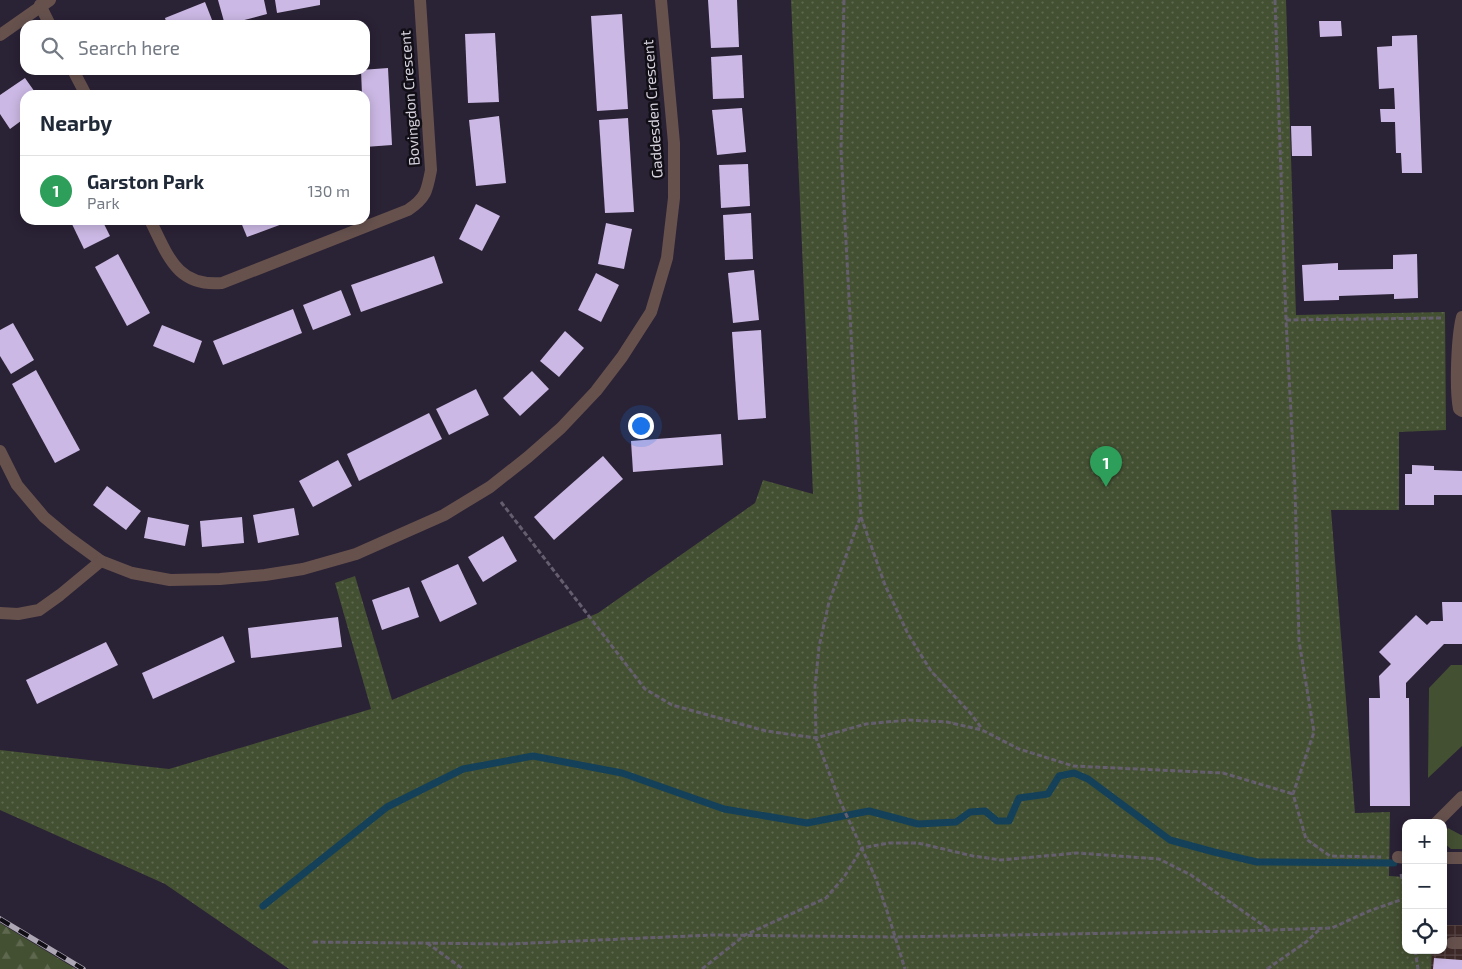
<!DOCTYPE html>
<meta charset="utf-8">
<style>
body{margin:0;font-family:"Exo 2",sans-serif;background:#f6f6f7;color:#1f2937}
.controls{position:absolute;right:15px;bottom:15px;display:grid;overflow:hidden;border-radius:10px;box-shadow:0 2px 12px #0003}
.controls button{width:45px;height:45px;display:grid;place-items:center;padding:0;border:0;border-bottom:1px solid #e0e1e3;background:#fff;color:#1f2937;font:25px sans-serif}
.you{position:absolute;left:640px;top:425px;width:18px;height:18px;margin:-12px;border:4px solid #fff;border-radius:50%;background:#1a73e8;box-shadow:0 0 0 8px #1a73e833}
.badge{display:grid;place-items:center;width:32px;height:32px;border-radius:50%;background:#0b8043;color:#fff;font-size:16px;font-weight:700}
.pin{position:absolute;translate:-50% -41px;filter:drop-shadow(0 1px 2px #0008)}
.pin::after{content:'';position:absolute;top:26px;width:18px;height:15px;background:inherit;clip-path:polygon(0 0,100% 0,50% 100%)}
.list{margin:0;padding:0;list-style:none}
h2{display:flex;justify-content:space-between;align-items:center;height:65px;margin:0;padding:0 20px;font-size:21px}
h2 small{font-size:16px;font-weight:400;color:#747a83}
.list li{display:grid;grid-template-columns:32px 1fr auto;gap:15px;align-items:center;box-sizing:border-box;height:70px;padding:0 20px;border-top:1px solid #e0e1e3}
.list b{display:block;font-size:19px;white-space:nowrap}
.list p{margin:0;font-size:16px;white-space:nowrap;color:#747a83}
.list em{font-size:16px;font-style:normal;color:#747a83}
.icon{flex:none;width:28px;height:28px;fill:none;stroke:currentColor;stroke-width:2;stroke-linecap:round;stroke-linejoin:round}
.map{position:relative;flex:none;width:1462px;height:969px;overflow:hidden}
.search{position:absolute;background:#fff;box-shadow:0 2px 12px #0003;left:20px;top:20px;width:350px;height:55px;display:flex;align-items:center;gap:12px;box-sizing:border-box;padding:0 18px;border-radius:15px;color:#747a83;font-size:19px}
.panel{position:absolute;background:#fff;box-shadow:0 2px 12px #0003;left:20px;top:90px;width:350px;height:135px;border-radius:15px}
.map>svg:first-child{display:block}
</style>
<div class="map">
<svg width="1462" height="969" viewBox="0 0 1462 969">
<defs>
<pattern id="industrial-grid" width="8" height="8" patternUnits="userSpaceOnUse" patternTransform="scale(1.25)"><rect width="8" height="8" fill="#3c2827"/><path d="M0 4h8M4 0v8" fill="none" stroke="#574646"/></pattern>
<pattern id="forest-firs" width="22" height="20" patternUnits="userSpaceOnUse" patternTransform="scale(1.25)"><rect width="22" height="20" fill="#445032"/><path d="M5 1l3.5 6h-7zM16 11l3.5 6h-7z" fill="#5e684f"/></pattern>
<pattern id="park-dots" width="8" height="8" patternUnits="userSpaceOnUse" patternTransform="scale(1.25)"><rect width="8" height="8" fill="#445032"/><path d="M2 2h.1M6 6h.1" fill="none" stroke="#5e684f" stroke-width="1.8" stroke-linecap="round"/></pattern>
</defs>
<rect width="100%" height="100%" fill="#2a2235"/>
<polygon fill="url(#industrial-grid)" points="1443,925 1462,925 1462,969 1431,969 1432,950 1443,950"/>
<g fill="#445032">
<polygon points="1451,665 1462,665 1462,746 1428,778 1429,688"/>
<polygon points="1448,828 1461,835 1462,835 1462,849 1451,849 1444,843 1445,833"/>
</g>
<polygon fill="url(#forest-firs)" points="0,923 76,969 0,969"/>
<polygon fill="url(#park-dots)" points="791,0 1286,0 1296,315 1445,312 1446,430 1399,432 1399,510 1331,510 1355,813 1390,812 1389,876 1406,877 1406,950 1432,950 1431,969 289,969 165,884 0,810 0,750 169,769 371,709 335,583 355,576 392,700 598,613 755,503 763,480 813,494"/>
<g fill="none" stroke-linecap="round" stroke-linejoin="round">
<polyline stroke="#144159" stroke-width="7" points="263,906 387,807 463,769 533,756 622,773 724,809 807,823 869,811 918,824 956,822 970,812 985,811 997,821 1009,821 1019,798 1048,794 1059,776 1074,773 1088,779 1170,840 1214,852 1257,862 1394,863"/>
</g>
<g fill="#cbb8e4">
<polygon points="218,0 264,0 267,14 225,25"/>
<polygon points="275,0 320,0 320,5 277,13"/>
<polygon points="708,0 737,0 739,47 711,48"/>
<polygon points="205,2 214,25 167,25 165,18"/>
<polygon points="622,14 628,109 597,111 591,16"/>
<polygon points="1319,21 1341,21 1342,36 1320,37"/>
<polygon points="495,33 499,102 468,103 465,34"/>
<polygon points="1417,35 1422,173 1402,173 1401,153 1396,153 1395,122 1381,122 1380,109 1395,109 1394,88 1379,89 1377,47 1392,46 1392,36"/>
<polygon points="742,55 744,98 713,99 711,57"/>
<polygon points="388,68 392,145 365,147 365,95 362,95 361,70"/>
<polygon points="25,78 37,95 25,95 25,118 10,129 0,114 0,95"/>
<polygon points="742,108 746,152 717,155 712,110"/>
<polygon points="499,116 506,183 476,186 469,120"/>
<polygon points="628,118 634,212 605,213 599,120"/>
<polygon points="1291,126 1311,126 1312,156 1292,156"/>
<polygon points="748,164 750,206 721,208 719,165"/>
<polygon points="476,204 500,216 482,251 459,239"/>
<polygon points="751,213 753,259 725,260 723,215"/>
<polygon points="70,220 102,220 110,236 84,249"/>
<polygon points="240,220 293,220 247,237"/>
<polygon points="606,223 632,229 624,269 598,264"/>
<polygon points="118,254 150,313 127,326 95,267"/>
<polygon points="1417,254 1418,298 1394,299 1394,294 1339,296 1339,300 1304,301 1302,265 1338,263 1338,270 1393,269 1393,255"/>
<polygon points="434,256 443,283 361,312 351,285"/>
<polygon points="754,270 759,320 733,323 728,273"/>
<polygon points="596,273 619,285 601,322 578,310"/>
<polygon points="341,290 351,315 313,330 303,305"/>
<polygon points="293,309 302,333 223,365 213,341"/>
<polygon points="13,323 34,360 11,374 0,356 0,330"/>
<polygon points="162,325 202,341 194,363 153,346"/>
<polygon points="761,330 766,418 738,420 732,332"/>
<polygon points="565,331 584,348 559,377 540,361"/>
<polygon points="36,370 80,450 55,463 12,384"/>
<polygon points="532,371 549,389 520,416 503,398"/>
<polygon points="476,389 489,415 449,435 436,409"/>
<polygon points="429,413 442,439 359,481 347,454"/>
<polygon points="721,434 723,465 633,472 631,441"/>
<polygon points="603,456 623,479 554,540 534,517"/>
<polygon points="338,460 352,486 313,507 299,481"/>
<polygon points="1412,465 1434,466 1434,470 1462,471 1462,495 1434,495 1434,505 1405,505 1405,474 1412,474"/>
<polygon points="107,486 141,511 126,530 93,505"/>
<polygon points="294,508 299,535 258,543 253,515"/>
<polygon points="148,517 189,525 185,546 144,538"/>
<polygon points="242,517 244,543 202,547 200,521"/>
<polygon points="503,536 517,561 483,582 468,557"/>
<polygon points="458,564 477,604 440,622 421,581"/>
<polygon points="409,587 419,617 382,630 372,600"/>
<polygon points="1442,602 1462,602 1462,644 1444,644 1406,683 1406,698 1409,698 1410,806 1370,806 1369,698 1380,698 1379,676 1391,664 1379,652 1416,615 1427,625 1431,621 1443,621"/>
<polygon points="338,617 342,647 251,658 248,628"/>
<polygon points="223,636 235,662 153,699 142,673"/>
<polygon points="106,642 118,665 37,704 26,680"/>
<polygon points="1434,958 1462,960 1462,969 1433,969"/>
</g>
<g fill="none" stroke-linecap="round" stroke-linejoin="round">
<g stroke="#655e6e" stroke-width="3" stroke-dasharray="5 2.5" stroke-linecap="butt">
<polyline points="844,0 841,150 861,517 885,585 908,634 931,671 972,715 982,729"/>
<polyline points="1275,0 1286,320 1295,488 1299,641 1314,732 1293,794 1306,839 1330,856 1381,857"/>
<polyline points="1286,320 1443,318"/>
<polyline points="501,502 645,689 672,705 766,731 816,738 866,724 908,720 947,722 982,730 1019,749 1073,766 1223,773 1293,794"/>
<polyline points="860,518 829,602 819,647 815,687 816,738 839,799 876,879 888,914 905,969"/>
<polyline points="1401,874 1406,896"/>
<polyline points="313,942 510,944 712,935 895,937 1240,931 1332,928 1369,911 1406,898"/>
<polyline points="427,943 463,969"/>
<polyline points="1415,950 1418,969"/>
<polyline points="702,969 745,935 826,898 844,877 862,848 889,843 918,843 973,856 1001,860 1077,853 1159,859 1191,875 1270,930"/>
<polyline points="1267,969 1306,942 1320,929"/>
</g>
<g stroke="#66514d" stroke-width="12">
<polyline points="40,5 50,25"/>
<polyline points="0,35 50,0"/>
<polyline points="73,70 86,95"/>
<path d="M 150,220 C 168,255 176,287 222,283 L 408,210 C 426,198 427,191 431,170 L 420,0"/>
<path d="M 1462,317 C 1457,337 1455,388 1459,409 L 1462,411"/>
<polyline points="0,451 17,485 44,517 68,537 101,561 132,573 170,580 220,579 265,575 303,569 356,554 444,515 490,487 528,457 561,428 596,391 622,357 651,312 667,258 674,198 674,143 661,0"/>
<polyline points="0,613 18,614 39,610 60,595 101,561"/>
<polyline points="1436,823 1462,797"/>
<polyline points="1398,857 1406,858"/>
<polyline points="1443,858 1462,858"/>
<polyline points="1452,943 1462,943"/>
</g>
<g stroke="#ada7b5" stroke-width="5.5">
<polyline id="rail" points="0,919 83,969"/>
</g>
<use href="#rail" stroke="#110e16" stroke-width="4" stroke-dasharray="11" stroke-linecap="butt"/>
</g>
<g text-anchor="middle" stroke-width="5" stroke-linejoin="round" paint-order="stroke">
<g font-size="15" fill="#d6d1dd" stroke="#110e16">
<text transform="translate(410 98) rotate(-94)" y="5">Bovingdon Crescent</text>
<text transform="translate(653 109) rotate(-94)" y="5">Gaddesden Crescent</text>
</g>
</g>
</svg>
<div class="controls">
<button>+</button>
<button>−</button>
<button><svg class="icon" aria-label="locate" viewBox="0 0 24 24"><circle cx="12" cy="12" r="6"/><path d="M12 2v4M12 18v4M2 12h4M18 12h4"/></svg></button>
</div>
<div class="you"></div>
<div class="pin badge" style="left:1106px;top:487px;background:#2e9e5b">1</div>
<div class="search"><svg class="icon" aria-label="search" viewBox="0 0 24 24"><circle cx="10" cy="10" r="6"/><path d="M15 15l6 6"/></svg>Search here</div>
<section class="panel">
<h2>Nearby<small></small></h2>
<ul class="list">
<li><span class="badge" style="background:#2e9e5b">1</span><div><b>Garston Park</b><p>Park</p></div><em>130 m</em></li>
</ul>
</section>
</div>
